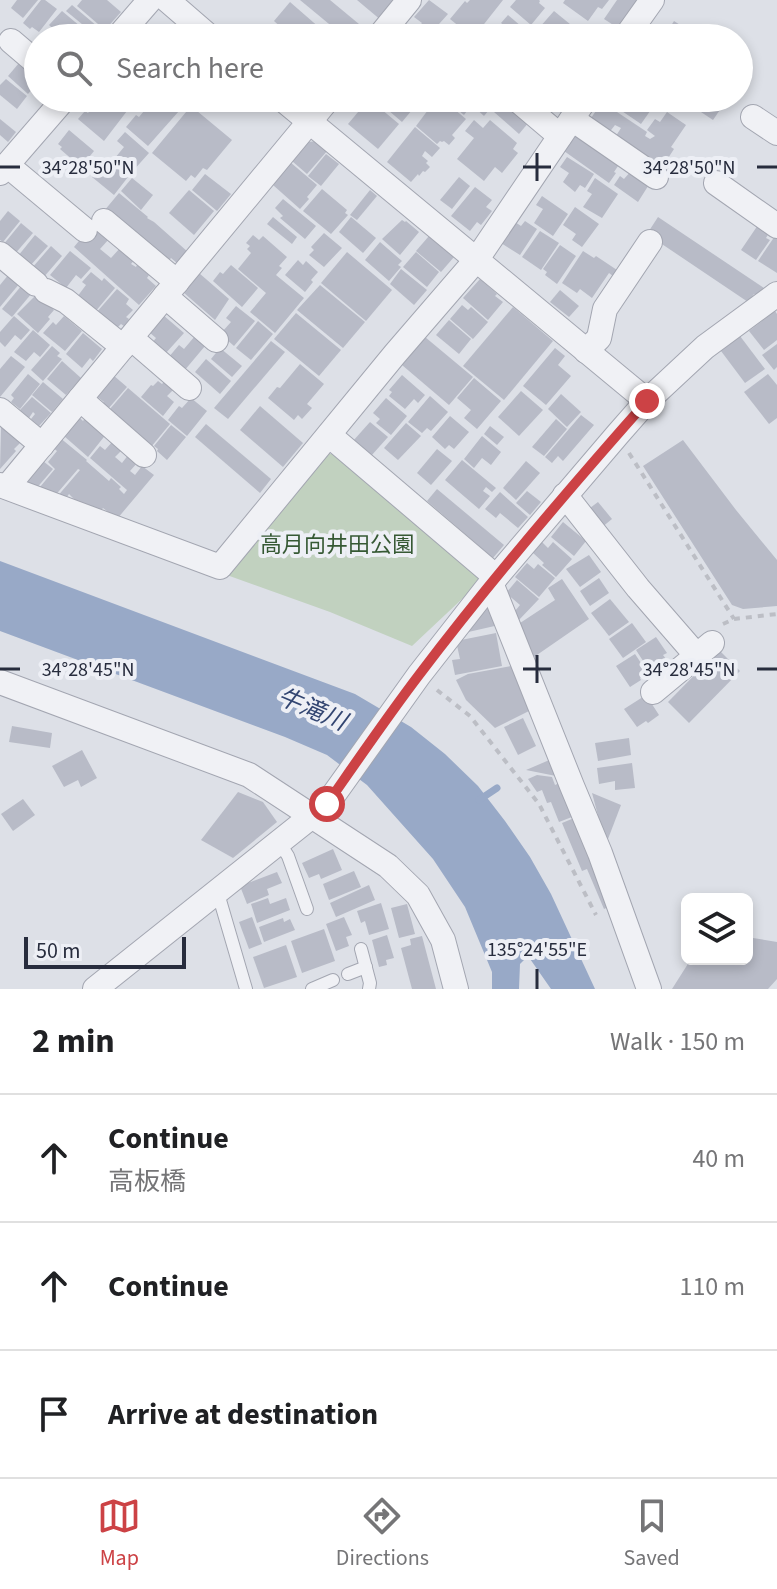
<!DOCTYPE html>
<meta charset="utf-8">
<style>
body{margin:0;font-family:"Source Sans 3","Noto Sans JP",sans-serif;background:#f2f2f2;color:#202124}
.controls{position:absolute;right:24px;bottom:24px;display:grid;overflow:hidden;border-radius:12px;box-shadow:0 4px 12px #0003}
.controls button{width:72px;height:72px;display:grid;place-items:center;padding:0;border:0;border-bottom:2px solid #e0e0e0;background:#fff;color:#202124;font:40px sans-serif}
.scale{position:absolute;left:24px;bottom:20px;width:162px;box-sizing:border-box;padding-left:8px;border:4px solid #272c3d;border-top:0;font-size:22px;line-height:28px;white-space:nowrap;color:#272c3d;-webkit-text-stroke:6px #edeff5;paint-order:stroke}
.stop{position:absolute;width:24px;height:24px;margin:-18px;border:6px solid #cc4245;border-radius:50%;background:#fff}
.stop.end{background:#cc4245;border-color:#fff;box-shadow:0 2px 8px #0008}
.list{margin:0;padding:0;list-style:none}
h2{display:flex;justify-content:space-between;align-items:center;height:104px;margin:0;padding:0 32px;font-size:34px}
h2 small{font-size:26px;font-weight:400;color:#757577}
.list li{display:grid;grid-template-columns:52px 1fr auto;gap:24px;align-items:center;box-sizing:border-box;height:128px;padding:0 32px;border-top:2px solid #e0e0e0}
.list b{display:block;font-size:30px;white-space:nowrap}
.list p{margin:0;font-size:26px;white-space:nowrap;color:#757577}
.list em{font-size:26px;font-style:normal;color:#757577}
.icon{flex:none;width:44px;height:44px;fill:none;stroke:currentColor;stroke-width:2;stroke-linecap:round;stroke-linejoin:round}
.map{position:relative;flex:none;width:777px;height:989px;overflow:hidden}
.search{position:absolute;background:#fff;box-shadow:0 4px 12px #0003;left:24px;right:24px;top:24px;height:88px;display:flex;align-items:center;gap:20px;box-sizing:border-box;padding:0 28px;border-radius:44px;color:#757577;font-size:30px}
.sheet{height:488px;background:#fff}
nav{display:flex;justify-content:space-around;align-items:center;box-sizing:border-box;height:112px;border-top:2px solid #e0e0e0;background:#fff;font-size:22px;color:#757577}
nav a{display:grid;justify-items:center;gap:4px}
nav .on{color:#cc4245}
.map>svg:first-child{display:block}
</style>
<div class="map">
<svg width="777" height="989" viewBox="0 0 777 989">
<rect width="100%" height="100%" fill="#dde0e7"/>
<polygon fill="#c1d1bf" points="326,454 335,454 477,573 479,583 412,646 330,612 224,574"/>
<polygon fill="#98a9c7" points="0,561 355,694 411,727 445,754 478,786 505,821 530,857 551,894 595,989 551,989 528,956 520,964 519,989 492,989 492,972 465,907 433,859 367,785 327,755 285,737 0,631"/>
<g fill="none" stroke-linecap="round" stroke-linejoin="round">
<polyline stroke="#98a9c7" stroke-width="7" points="479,800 497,788"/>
</g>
<g fill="#b8bbc7">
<polygon points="17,0 38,0 23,18 11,8"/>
<polygon points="41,0 45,0 57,9 39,32 32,27 30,29 23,23"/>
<polygon points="82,0 107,0 121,12 105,30 77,6"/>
<polygon points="300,0 330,0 371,34 368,38 346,38"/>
<polygon points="357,0 400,0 382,21"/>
<polygon points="429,0 448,14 431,33 437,38 409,38 422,23 414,17"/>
<polygon points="470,0 503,0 477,33 484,38 461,38 466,32 450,19 465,1 467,3"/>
<polygon points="516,0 539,0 540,1 539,3 545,8 531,25 510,7"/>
<polygon points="565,0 609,0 602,9 598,7 588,21 563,3"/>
<polygon points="617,0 638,0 618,28 604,19"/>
<polygon points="290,2 321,29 312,38 293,38 274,21"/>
<polygon points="72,5 104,32 99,38 66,11"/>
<polygon points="62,11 87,32 81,38 63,38 49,25"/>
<polygon points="554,11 587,38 551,38 539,28"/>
<polygon points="508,15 535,38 519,38 501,23"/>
<polygon points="674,21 700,38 671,38 668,36 671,31 669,29"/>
<polygon points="19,63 38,79 38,82 28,94 8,76"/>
<polygon points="6,79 27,96 17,109 0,95 0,85"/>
<polygon points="93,98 111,98 127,111 104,141 78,119 85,111 88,113 94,106 90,102"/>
<polygon points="148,98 164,98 179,111 148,146 126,127 136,115 139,117 144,111 140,107"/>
<polygon points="374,98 422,98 402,122"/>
<polygon points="437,98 441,98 466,119 452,135 455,138 449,145 444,141 442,142 440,141 437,144 416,126"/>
<polygon points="443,98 467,98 473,103 464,115"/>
<polygon points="479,98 499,98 484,116 473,106"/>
<polygon points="618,98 647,98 655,104 641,124 613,105"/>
<polygon points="680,98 728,98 713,120"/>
<polygon points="369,99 399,124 378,149 348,124"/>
<polygon points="503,101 529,122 519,134 494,112"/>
<polygon points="602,102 647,132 645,136 650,139 655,136 647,130 655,119 660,122 667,112 686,125 671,147 674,149 661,169 614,139 621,128 615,125 608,134 589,121"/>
<polygon points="191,106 232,140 207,170 203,168 195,178 191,175 186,181 152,153"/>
<polygon points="0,119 16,132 8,142 0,135"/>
<polygon points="474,120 483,128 490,120 517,143 513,149 518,153 502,173 495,167 484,181 457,159 474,138 465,131"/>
<polygon points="415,127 440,148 432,157 425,151 422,156 428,161 426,163 430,167 425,172 423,171 419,176 418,174 411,182 387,162"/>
<polygon points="69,130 94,151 81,167 60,149 62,147 58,144"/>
<polygon points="125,132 149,153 132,172 115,158 124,147 117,141"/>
<polygon points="575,135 620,163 614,172 616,173 609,183 564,151"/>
<polygon points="317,141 328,150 307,174 292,161 308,142"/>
<polygon points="326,154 339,164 321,186 308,176"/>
<polygon points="567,157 594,174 585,188 580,185 575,192 563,182 569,173 560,167"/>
<polygon points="290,162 317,185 307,197 309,199 300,209 273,185"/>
<polygon points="103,164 110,170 113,165 128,177 114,195 92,177"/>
<polygon points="632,170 650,183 638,202 614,185 620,176 624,179"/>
<polygon points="205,174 231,194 217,211 192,190"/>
<polygon points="459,177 470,186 452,209 440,200"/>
<polygon points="132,178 153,195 141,210 121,191"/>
<polygon points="595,178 618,194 602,218 583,207 592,194 587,191"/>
<polygon points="475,187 492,200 486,207 492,211 481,225 477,222 470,231 451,216"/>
<polygon points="322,189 347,210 345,213 348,215 331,234 303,211"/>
<polygon points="189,190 214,211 194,235 169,213"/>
<polygon points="370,190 377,196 357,220 350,215"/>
<polygon points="119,193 148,217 147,218 154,222 188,252 178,264 171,258 167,263 104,211"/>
<polygon points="542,196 568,214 553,236 534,223 543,209 536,205"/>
<polygon points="283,199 316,226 305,239 280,218 283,216 275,208"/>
<polygon points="575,207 599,224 582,247 572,240 576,234 563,225"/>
<polygon points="8,211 20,221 3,242 0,240 0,221"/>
<polygon points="273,217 297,237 292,244 267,224"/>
<polygon points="351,217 376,238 363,253 339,232"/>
<polygon points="658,217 764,288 758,297 754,294 748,302 647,234"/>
<polygon points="402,220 405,222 406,221 419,232 400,255 382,239"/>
<polygon points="525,221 537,229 520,255 501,243 515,222 521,226"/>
<polygon points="760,222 771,230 766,238 770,240 756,260 741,250"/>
<polygon points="21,223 33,233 14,255 3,245"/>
<polygon points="92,225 109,239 100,249 111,258 121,247 135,259 131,264 136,267 137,265 149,275 147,278 156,286 139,305 74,247"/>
<polygon points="540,231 559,243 541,270 522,257"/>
<polygon points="324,233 342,248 324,267 309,255 314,250 311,247"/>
<polygon points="777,233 777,273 758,261"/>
<polygon points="35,235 48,246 30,266 18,256"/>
<polygon points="253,235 259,240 263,236 287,257 279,266 282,268 276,275 304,298 275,333 250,312 266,293 238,269 251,253 247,249 250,246 246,243"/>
<polygon points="429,236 454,257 441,272 416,251"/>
<polygon points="380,242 402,261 398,265 401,267 389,281 365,260"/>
<polygon points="560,245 576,256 557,284 545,275 547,272 543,269"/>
<polygon points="51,246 62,256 43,278 32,268"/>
<polygon points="70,251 91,268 81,279 76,275 66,288 50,275"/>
<polygon points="583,251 594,258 596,256 617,270 613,276 609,273 592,298 580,289 577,293 562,283"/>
<polygon points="347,252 392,290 366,321 321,283"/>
<polygon points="416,252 439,272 427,287 403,267"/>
<polygon points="298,260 303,265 306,261 318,272 311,280 313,282 305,292 285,275"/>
<polygon points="231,265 258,288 242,307 213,281 220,272 223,274"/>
<polygon points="401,269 427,290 414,305 390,284"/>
<polygon points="91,272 102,281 104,278 115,288 95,312 77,297 86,285 82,282"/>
<polygon points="199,273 229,299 215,320 183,292"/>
<polygon points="9,274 20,283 0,307 0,285"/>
<polygon points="480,279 497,294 495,296 503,302 488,320 463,298"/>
<polygon points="22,285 32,293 12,317 2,309"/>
<polygon points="320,285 365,322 343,348 297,310"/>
<polygon points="117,289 129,299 126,304 133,310 126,317 129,319 124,326 121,324 117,328 96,313"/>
<polygon points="560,290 579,306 569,317 550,302"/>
<polygon points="36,295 54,310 48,317 50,319 38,333 17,314"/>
<polygon points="462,305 468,310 471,307 488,322 473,339 450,319"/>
<polygon points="236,306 255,321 234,346 225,338 222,332 231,322 226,318"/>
<polygon points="513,307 553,341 504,400 463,366"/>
<polygon points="775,311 777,314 777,340 764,350 749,331"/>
<polygon points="296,313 341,350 319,376 274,339"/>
<polygon points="163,315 184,333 165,354 152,343 156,338 149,332"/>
<polygon points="14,316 30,330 21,340 15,335 5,347 0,342 0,332"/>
<polygon points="64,316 82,331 65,351 43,333 53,322 56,325"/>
<polygon points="449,320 471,339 459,354 436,335"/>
<polygon points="258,321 273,334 251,360 236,348"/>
<polygon points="33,330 50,345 40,357 34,352 26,361 14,352"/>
<polygon points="83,333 102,349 93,361 90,358 82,368 66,354"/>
<polygon points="195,336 205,346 184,371 168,358 179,345 184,349"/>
<polygon points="740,336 765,369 745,383 721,351"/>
<polygon points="425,337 473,377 449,405 402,365"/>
<polygon points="271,341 285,352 228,419 214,408"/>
<polygon points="777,344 777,367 774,370 762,355"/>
<polygon points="52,346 60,353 57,356 62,359 43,381 31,370"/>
<polygon points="220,348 242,366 232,377 211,359"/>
<polygon points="555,348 565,356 558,365 571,376 546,405 523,386"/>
<polygon points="11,356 25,367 0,397 0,369"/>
<polygon points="206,359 231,381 220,394 195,372"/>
<polygon points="62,361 81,378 66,395 47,379"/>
<polygon points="300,364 324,384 307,404 312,408 302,419 298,415 294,420 268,398 277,387 280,388"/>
<polygon points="28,374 40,384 20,409 11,402 14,398 11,395"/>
<polygon points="768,374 777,385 777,418 769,424 744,392"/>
<polygon points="113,375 127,387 108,409 102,404 104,402 95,395"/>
<polygon points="402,375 425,395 418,403 414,399 405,409 389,396 392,392 389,390"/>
<polygon points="474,378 501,401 477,429 464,418 471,410 457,398"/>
<polygon points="158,381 162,384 164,382 173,390 167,396 174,402 163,416 141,397 151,385 153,386"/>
<polygon points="43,382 63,399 52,412 32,395"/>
<polygon points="128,388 170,424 151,447 110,409"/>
<polygon points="521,391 543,410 519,436 498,417"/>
<polygon points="561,394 581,412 567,427 548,409"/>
<polygon points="430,396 448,412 431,431 427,428 422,433 408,422"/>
<polygon points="32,397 51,413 39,426 31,419 35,414 33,412 29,418 20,410"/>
<polygon points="191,398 207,411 187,436 168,420 179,406 182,408"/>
<polygon points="386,398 407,416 391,435 376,423 380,419 373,413"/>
<polygon points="260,406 303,443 283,467 240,430"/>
<polygon points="581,415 594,425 563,461 558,456 552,463 545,457"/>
<polygon points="87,416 107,433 88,457 64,436 80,418 83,421"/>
<polygon points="450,416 469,432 454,449 449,445 445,449 432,437"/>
<polygon points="556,419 567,429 544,456 532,447"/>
<polygon points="370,422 388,437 371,456 353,441"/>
<polygon points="406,423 421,436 398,460 384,448"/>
<polygon points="206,424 271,479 260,493 195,437"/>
<polygon points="171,425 186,437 167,460 157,451 158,449 154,446"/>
<polygon points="490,426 504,437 497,445 484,434"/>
<polygon points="1,427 20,443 14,449 16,451 0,469"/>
<polygon points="482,436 501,452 491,465 482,458 474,468 464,459"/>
<polygon points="59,437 87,460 86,461 109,481 111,478 121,487 119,489 124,494 127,490 90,458 100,446 105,450 113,441 123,449 115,457 122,463 129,454 138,462 130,471 135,475 142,466 154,475 117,519 103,508 99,513 88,504 86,507 72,502 74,499 69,494 64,501 56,498 80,470 78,469 53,498 40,487 55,469 48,462 57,451 51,446"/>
<polygon points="683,440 736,510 777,560 777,606 743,609 732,605 643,466"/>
<polygon points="437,449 452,461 431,485 417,473"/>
<polygon points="462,460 496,488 492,492 486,487 483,491 490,496 479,509 445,480"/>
<polygon points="43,461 53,469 35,490 23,480"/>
<polygon points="526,461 540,473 516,500 503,488"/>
<polygon points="437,489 504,545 493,558 427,501"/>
<polygon points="527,491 541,502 530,515 516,503"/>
<polygon points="500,492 528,517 518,528 500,513 496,518 485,509"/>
<polygon points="598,502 612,519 601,528 586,511"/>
<polygon points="563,522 586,541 574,556 551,537"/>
<polygon points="541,541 548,548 553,542 572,559 556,577 542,565 544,563 532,552"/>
<polygon points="589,555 601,572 580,587 566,569"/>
<polygon points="527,563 534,569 538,564 555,578 539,597 515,577"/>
<polygon points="599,578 609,593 590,606 580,591"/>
<polygon points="562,579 589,619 534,657 514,627 555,600 548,588"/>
<polygon points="517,580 539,599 518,621 515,611 520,605 506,593"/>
<polygon points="610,599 629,622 609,636 591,613"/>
<polygon points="494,606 499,625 464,633 482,609"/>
<polygon points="632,623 646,642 623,658 609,639"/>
<polygon points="496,633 502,666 455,675 452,660 460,659 456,641"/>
<polygon points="656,637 667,653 663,655 669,663 655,673 650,666 647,667 636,650"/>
<polygon points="719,650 740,671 689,723 668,702"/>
<polygon points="635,654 647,672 640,678 641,680 630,687 616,666"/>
<polygon points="511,666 533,709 495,728 466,700 456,680 468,674"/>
<polygon points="646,695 659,715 648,723 646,721 637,727 624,709"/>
<polygon points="523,718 536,746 518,755 504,727"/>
<polygon points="12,726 52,733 50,748 9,742"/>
<polygon points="629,738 631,755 598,761 595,743"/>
<polygon points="82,750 97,778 81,787 78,780 64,787 52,766"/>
<polygon points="554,758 561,777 526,770"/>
<polygon points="632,763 635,788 615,790 615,781 599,784 597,768"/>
<polygon points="537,775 552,777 555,785 564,781 577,815 559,822 551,802 547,803 542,790 537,792 528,779"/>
<polygon points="238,792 263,802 277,822 233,858 201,840"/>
<polygon points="592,793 621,805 608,839 604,838"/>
<polygon points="23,799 35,815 13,831 1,814"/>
<polygon points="579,816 615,904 604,909 587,869 582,871 562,823"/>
<polygon points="333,849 342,870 321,879 319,874 309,878 302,863"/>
<polygon points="354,871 361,887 329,900 323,884"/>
<polygon points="277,872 282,883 267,889 269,895 247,904 240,886"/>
<polygon points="369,885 375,900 336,917 330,903"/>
<polygon points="268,898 270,904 286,898 290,910 257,923 251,904"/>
<polygon points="381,903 389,929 369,935 365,921 361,923 357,911"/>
<polygon points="407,904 415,934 399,938 391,908"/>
<polygon points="252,917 262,944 249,949 239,922"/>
<polygon points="344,917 352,935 346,937 349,946 336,951 326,924"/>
<polygon points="283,918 284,922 290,919 295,930 264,942 259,927"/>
<polygon points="324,929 335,961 302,973 291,941"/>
<polygon points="387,935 394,958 386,960 387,965 379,967 372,940"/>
<polygon points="422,936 436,989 412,989 401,948 411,945 410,939"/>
<polygon points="747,937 777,942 777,979 768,989 672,989 691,959 747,959"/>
<polygon points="286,945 297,977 264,988 253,957"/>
</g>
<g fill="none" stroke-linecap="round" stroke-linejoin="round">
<g stroke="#a3a6b1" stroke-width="14">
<g id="lane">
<polyline points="279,842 288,856 307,909"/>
<polyline points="217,890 246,989"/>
<polyline points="361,949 370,983 369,989"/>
<polyline points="348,974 366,967"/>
<polyline points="312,989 333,980"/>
</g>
</g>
<g stroke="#a3a6b1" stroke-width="26">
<g id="street">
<polyline points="167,0 211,38"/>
<polyline points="117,38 150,0"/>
<polyline points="378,38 409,0"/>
<polyline points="625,38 652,0"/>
<polyline points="11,41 38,64"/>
<polyline points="281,98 647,401"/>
<polyline points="515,98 560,136"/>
<polyline points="753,117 777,133"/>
<polyline points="572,119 656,177"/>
<polyline points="7,165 85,230"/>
<polyline points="0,173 65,98"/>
<polyline points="716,183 777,226"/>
<polyline points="104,221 177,282"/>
<polyline points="0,254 36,284"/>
<polyline points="46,291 66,301 123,347"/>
<polyline points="165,296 216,340"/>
<polyline points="131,338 189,388"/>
<polyline points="586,351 599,338 605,309 650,242"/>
<polyline points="80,399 144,455"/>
<polyline points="0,410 42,445"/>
<polyline points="329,435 496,577"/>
<polyline points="0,485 220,567 395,354 477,259 586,98"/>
<polyline points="7,487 329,98"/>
<polyline points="565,495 638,588 697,656"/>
<polyline points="491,583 572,786 600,853 649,989"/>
<polyline points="0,682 249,775 388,866 418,895 443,940 456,989"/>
<polyline points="653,692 712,643"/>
<polyline points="95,989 327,804 419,675 491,583 618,434 647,401 705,347 777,294"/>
</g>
</g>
<g stroke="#bcbec5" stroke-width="4" stroke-dasharray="6 6" stroke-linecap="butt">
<polyline points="629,453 734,619"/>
<polyline points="723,624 734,619 777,614"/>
<polyline points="437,690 470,716 539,804 596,915"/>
</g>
<use href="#lane" stroke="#f0f1f5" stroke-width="12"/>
<use href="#street" stroke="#f0f1f5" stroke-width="24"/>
</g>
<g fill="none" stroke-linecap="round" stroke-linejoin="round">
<path stroke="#cc4245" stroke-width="10" d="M 327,804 C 357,761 387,717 419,675 C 491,580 568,490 647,401"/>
</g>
<path fill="none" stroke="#272c3d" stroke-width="3" d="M 537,153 L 537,181M 0,167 L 20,167M 523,167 L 551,167M 757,167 L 777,167M 537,655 L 537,683M 0,669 L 20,669M 523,669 L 551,669M 757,669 L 777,669M 537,969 L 537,989"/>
<g text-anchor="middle" stroke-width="8" stroke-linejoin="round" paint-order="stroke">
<g font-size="22" fill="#365934" stroke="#edeff5">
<text x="337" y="552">高月向井田公園</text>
</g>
<g font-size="24" font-style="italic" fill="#324571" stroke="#edeff5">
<text transform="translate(312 709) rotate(23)" y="8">牛滝川</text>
</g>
</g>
<g font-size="20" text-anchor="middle" fill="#272c3d" stroke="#edeff5" stroke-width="8" stroke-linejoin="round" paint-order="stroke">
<text x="88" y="174">34°28'50"N</text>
<text x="689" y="174">34°28'50"N</text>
<text x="88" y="676">34°28'45"N</text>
<text x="689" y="676">34°28'45"N</text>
<text x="537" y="956">135°24'55"E</text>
</g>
</svg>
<div class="controls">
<button><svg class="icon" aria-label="layers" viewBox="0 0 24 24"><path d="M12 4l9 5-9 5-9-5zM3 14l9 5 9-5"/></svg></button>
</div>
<div class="scale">50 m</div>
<div class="stop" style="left:327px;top:804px"></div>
<div class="stop end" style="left:647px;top:401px"></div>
<div class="search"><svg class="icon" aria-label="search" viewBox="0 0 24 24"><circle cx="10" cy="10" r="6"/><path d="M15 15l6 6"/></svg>Search here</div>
</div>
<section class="sheet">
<h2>2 min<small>Walk · 150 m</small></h2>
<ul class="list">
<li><svg class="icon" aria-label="ahead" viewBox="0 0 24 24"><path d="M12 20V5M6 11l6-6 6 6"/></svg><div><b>Continue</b><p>高板橋</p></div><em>40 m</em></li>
<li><svg class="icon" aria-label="ahead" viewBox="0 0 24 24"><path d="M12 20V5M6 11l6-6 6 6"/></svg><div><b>Continue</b></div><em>110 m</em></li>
<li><svg class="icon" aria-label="arrive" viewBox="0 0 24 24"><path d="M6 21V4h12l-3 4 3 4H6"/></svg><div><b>Arrive at destination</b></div></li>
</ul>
</section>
<nav>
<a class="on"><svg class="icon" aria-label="map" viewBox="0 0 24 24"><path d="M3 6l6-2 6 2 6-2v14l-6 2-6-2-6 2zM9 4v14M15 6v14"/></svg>Map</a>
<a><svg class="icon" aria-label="directions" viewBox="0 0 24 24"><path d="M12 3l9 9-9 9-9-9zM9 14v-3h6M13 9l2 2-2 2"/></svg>Directions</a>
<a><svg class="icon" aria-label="saved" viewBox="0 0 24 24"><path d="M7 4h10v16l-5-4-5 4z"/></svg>Saved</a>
</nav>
